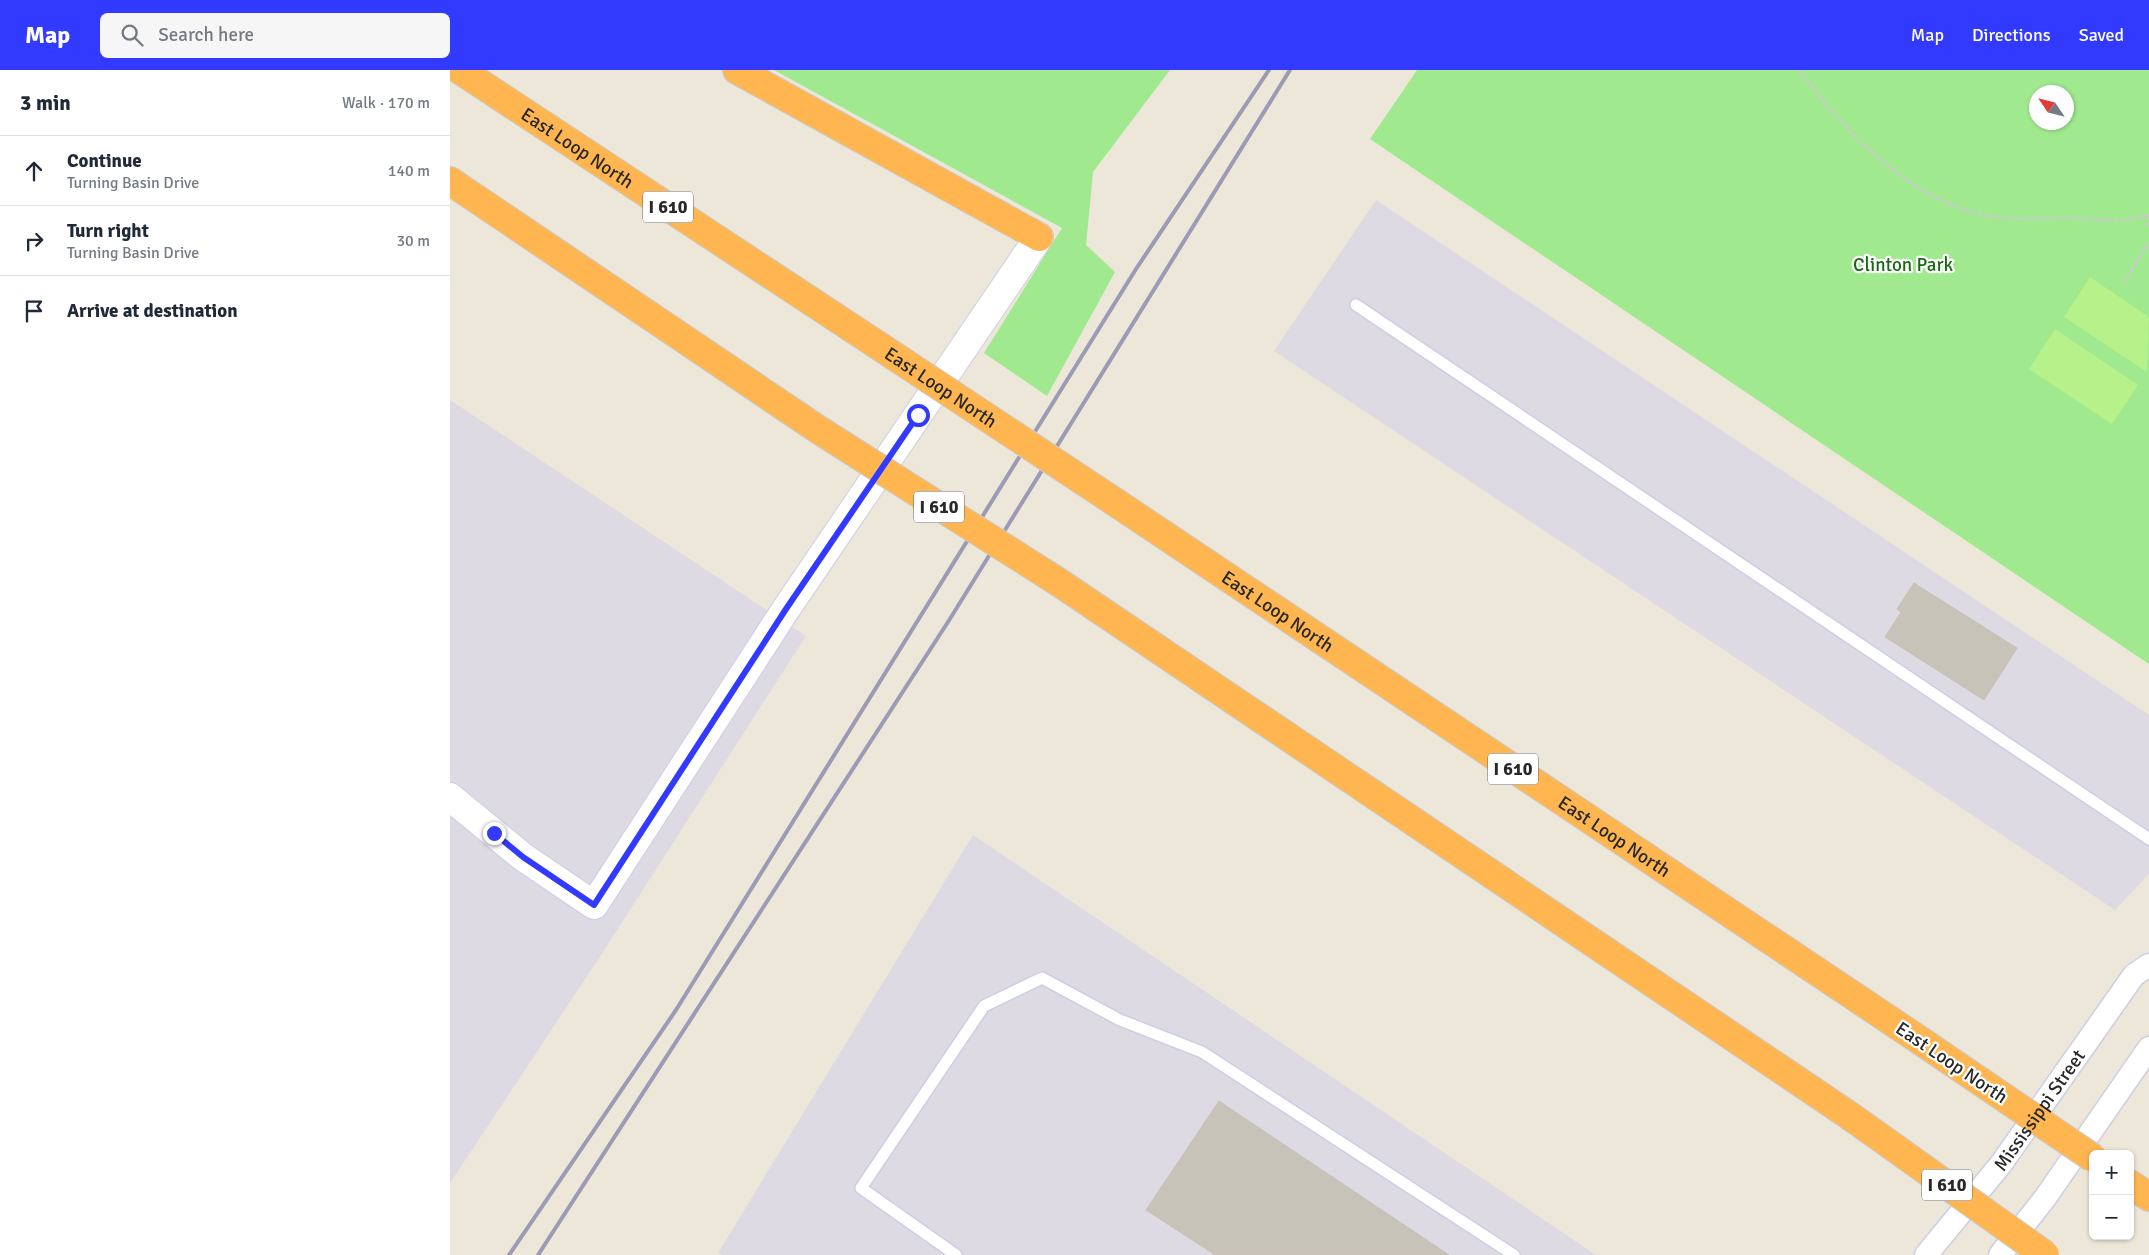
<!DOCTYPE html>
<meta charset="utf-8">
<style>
body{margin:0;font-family:Signika,sans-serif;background:#f6f6f7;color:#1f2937}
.controls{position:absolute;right:15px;bottom:15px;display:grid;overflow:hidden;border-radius:8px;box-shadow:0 1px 4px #0004}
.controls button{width:45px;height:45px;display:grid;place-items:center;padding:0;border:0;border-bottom:1px solid #e0e1e3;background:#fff;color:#1f2937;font:25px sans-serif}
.compass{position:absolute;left:1579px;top:15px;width:45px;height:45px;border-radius:50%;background:#fff;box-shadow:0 1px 4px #0004;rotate:305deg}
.stop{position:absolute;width:15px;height:15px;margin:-11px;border:4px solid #333aff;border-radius:50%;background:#fff}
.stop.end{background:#333aff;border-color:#fff;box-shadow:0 1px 5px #0008}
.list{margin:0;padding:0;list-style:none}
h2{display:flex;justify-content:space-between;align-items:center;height:65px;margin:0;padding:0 20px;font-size:21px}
h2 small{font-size:16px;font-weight:400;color:#747a83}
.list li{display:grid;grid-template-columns:32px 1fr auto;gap:15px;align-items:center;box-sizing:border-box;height:70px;padding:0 20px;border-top:1px solid #e0e1e3}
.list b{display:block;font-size:19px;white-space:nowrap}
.list p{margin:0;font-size:16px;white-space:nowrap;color:#747a83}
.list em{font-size:16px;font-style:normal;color:#747a83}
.icon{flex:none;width:28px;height:28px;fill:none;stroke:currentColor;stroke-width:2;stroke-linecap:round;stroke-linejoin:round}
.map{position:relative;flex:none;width:1699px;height:1185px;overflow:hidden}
header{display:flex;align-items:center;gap:30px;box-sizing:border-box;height:70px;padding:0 25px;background:#333aff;color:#fff}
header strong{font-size:24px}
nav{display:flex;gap:28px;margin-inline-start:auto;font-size:18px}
.search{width:350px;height:45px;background:#f6f6f7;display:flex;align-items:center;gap:12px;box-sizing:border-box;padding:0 18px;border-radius:8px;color:#747a83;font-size:19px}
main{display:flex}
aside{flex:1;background:#fff}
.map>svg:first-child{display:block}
</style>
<header>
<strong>Map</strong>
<div class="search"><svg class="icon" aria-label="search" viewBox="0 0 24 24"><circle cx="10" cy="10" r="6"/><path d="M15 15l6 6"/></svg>Search here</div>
<nav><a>Map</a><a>Directions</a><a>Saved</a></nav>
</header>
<main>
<aside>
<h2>3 min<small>Walk · 170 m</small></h2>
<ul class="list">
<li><svg class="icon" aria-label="ahead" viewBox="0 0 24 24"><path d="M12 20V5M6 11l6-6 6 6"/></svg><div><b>Continue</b><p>Turning Basin Drive</p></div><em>140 m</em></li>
<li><svg class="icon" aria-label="right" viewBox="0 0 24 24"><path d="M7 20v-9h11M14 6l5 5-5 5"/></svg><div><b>Turn right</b><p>Turning Basin Drive</p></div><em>30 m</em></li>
<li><svg class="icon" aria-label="arrive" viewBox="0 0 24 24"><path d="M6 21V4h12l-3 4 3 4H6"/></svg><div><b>Arrive at destination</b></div></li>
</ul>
</aside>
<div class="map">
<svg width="1699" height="1185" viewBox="0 0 1699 1185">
<rect width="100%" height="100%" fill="#ece7d8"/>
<g fill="#dedae4">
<polygon points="926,130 1699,645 1699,804 1665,840 824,281"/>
<polygon points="0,330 356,566 151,885 0,1113"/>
<polygon points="523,765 1146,1185 272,1185 268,1183"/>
</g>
<g fill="#a0e98f" fill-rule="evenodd">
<polygon points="324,0 720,0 643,102 636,175 665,202 597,326 534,283 612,158"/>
<path d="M 967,0 L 1699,0 L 1699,594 L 920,69 ZM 1586,22 L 1616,22 L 1616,52 L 1586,52 Z"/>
</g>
<g fill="#b6f189">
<polygon points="1640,207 1699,247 1697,302 1614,247"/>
<polygon points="1605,259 1688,315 1662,354 1579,299"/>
</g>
<g fill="#c7c3b8" stroke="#c8c3b2">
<polygon points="1464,513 1567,578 1534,630 1435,567 1451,542 1447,539"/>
<polygon points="769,1031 999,1185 765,1185 696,1140"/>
</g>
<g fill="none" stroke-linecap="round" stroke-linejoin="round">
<g stroke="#cdcee3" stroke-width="14">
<g id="service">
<polyline points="906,235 1699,769"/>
<polyline points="506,1185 411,1118 534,936 592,908 670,950 752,982 1064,1185"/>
</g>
</g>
<g stroke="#cdcee3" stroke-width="25">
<g id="minor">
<path id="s1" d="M 1476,1185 L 1551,1094 L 1684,905 L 1699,895"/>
<polyline points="1550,1185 1595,1128 1699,978"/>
</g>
</g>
<g stroke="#cdcee3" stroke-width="30">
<polyline id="tertiary" points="0,727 73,787 144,835 336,539 589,167"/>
</g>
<g stroke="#cbcbcb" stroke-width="30">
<g id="motorway">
<path id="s2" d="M 10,0 L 426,274"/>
<polyline points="287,0 589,167"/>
<polyline points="0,111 369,360"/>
<path id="s3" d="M 665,432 L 1462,965"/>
<polyline points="610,513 1400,1046"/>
<polyline points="1680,1114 1699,1127"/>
</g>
</g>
<g stroke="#cbcbcb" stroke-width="3" stroke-dasharray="4 2.5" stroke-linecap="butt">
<path d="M 1349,0 C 1397,64 1469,142 1555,148 C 1577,150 1598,148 1620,148 C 1645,149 1674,153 1699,145"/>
<polyline points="1697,146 1699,157"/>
<polyline points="1674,212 1699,172"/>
</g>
<use href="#service" stroke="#fff" stroke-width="11"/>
<use href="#minor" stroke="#fff" stroke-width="22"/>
<use href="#tertiary" stroke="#fff" stroke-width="28"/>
<use href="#motorway" stroke="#ffb651" stroke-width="28"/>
<g stroke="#9b9bb5" stroke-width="4">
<polyline points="59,1185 226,940 686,199 819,0"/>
<polyline points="88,1185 498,552 840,0"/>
</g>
<g stroke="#cbcbcb" stroke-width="30" stroke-linecap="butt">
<g id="motorway-bridge">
<path id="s4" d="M 426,274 L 665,432"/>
<polyline points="369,360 610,513"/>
<polyline points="1462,965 1643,1088"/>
<polyline points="1400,1046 1595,1185"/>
</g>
</g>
<use href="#motorway-bridge" stroke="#ffb651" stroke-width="28"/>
</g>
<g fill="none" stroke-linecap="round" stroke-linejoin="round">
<polyline stroke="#333aff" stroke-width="6" points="44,763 73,787 144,835 336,539 468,345"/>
</g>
<g text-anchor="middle" stroke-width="4.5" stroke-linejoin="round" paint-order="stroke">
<g fill="#fff" stroke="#686868" stroke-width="1">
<rect x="193" y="121.5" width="50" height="31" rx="4"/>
<rect x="464" y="421.5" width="50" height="31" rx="4"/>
<rect x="1038" y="683.5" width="50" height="31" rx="4"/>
<rect x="1472" y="1099.5" width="50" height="31" rx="4"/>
</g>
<g font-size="18" font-weight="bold" fill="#282828">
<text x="218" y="143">I 610</text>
<text x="489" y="443">I 610</text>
<text x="1063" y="705">I 610</text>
<text x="1497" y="1121">I 610</text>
</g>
<g font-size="19" fill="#282828" stroke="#fff">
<text dy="7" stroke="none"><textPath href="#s2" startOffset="141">East Loop North</textPath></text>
<text dy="7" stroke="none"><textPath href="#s4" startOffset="78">East Loop North</textPath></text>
<text dy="7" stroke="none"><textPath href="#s3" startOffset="196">East Loop North</textPath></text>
<text dy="7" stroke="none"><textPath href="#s3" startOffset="601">East Loop North</textPath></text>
<text transform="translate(1502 992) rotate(34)" y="7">East Loop North</text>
<text dy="7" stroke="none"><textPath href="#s1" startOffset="184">Mississippi Street</textPath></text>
</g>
<g font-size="19" fill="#186b13" stroke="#fff">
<text x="1453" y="201">Clinton Park</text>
</g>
</g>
</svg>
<div class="controls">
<button>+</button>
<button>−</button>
</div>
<svg class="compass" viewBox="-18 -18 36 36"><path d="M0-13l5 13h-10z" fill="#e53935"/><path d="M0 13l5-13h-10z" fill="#747a83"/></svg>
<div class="stop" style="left:468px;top:345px"></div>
<div class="stop end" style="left:44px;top:763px"></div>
</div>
</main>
